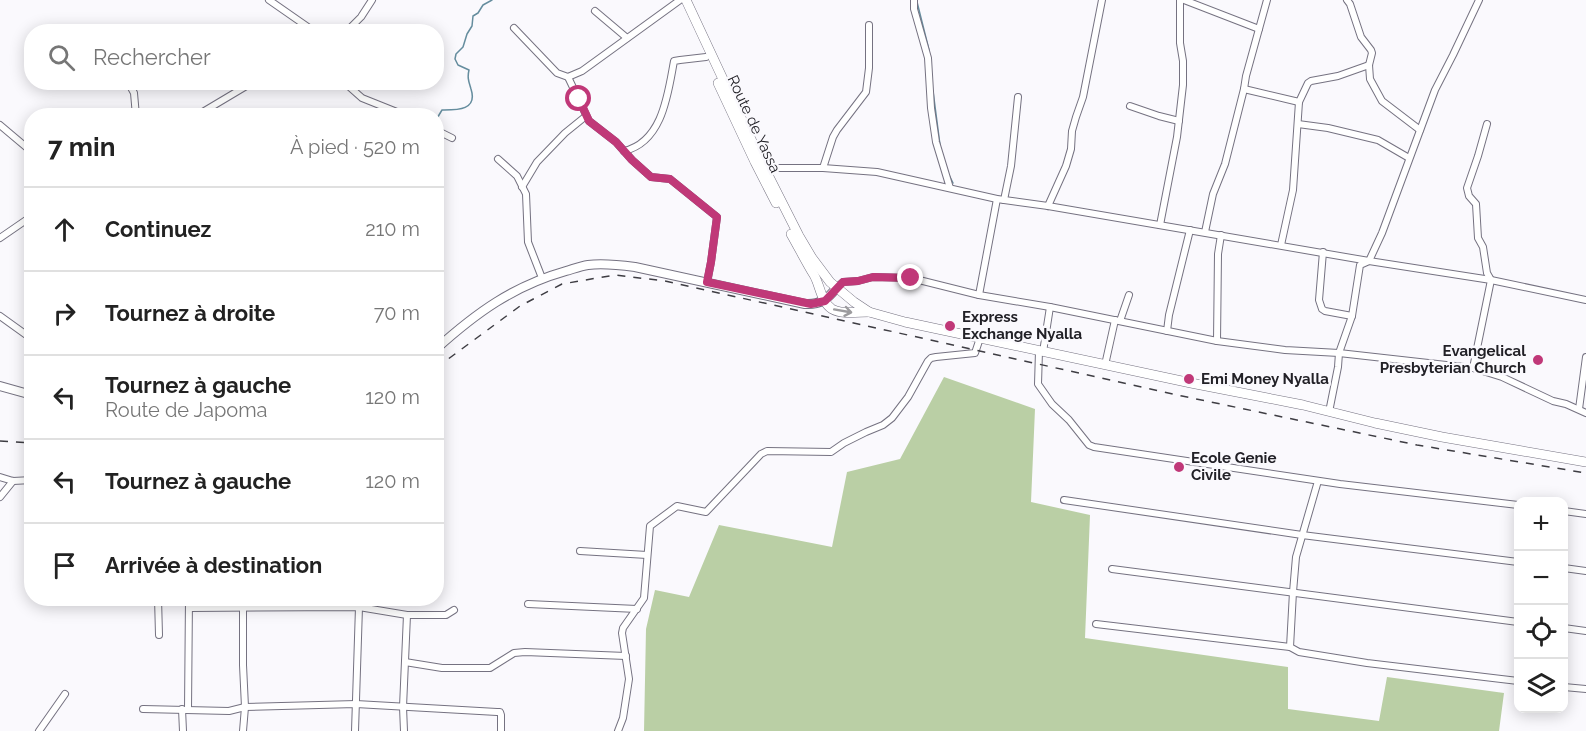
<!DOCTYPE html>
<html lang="fr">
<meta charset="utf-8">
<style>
body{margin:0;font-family:Raleway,sans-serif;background:#f6f6f6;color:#222}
.controls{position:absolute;right:18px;bottom:18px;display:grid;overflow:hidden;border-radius:12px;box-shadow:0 3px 15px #0003}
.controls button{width:54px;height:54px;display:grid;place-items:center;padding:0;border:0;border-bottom:2px solid #e0e0e0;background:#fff;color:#222;font:30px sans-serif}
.stop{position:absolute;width:18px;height:18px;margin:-14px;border:4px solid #c03878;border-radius:50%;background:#fff}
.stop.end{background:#c03878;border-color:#fff;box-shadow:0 2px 6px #0008}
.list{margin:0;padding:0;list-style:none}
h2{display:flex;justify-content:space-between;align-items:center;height:78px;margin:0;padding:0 24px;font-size:26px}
h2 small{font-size:20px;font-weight:400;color:#767676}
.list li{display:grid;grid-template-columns:39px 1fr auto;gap:18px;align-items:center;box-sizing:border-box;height:84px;padding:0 24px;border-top:2px solid #e0e0e0}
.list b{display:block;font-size:22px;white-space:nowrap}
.list p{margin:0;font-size:20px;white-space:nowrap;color:#767676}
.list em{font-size:20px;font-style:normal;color:#767676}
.icon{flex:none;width:33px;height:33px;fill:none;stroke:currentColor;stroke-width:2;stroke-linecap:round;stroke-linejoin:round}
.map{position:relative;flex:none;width:1586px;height:731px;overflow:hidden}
.search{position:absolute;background:#fff;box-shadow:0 3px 15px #0003;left:24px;top:24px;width:420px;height:66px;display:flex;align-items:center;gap:15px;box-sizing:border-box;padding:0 21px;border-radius:24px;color:#767676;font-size:22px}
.panel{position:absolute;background:#fff;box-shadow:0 3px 15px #0003;left:24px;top:108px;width:420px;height:498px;border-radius:24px}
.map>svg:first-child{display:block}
</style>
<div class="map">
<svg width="1586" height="731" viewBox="0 0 1586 731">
<rect width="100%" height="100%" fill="#faf9fd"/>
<polygon fill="#bacfa5" points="944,377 1035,409 1031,502 1090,515 1085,638 1288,667 1288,709 1379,721 1387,677 1504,693 1499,731 644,731 646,629 655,590 689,597 719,525 832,547 847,472 900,459"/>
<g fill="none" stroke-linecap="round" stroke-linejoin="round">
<g stroke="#658d9e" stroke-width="1.5">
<polyline points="917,2 929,50"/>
<polyline points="933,91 940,145"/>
<path d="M 436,120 L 442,110 C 456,110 478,111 471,89 C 469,82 467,78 469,70 L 458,65 L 455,59 L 456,54 L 463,47 L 467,34 L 472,26 L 473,16 L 478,13 L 483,5 L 492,0"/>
<polyline points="949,175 953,183"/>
</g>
<g stroke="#757281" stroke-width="8">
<g id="street">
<polyline points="269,0 315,32"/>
<polyline points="914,0 914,9 928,58 931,108 936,142 950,188"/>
<polyline points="1184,0 1259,29"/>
<polyline points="1347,0 1350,4 1361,37 1371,50 1372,53 1369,65 1370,79 1382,101 1420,130"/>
<polyline points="595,11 627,38"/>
<polyline points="514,28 557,73 568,77 582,71 680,0"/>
<polyline points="346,32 361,17 372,0"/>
<polyline points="568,77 589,121 616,142 632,160 651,177 670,179 717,217 711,262 707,283"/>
<polyline points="128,82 134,93 136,116"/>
<polyline points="344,82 362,98 407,116"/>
<polyline points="1244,89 1299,102"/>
<polyline points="1130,106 1159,116 1179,121"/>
<polyline points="196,116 253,82"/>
<polyline points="1298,124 1328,128 1378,140 1409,158"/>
<polyline points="0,125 32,152"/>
<polyline points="436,130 452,138"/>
<path d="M 624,151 C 663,142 668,93 674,61 L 680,60 L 706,57"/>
<polyline points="498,159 517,176 526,194 528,242 542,278"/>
<polyline points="762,168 823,168 877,172 997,199 1048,206 1369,261 1491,280 1586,300"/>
<polyline points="823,168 833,137 837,130 866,92 869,68 869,25"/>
<polyline points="522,187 537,162 565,133 586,116"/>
<polyline points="1004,200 1011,166 1018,97"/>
<polyline points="1048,206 1066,166 1071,149 1072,131 1076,117 1083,97 1102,0"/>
<polyline points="1160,225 1177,137 1183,85 1183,61 1180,43 1180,0"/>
<polyline points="1205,232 1213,194 1225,164 1244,89 1246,76 1267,0"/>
<polyline points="0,238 32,216"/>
<polyline points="1281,245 1293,190 1299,102 1308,83 1311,81 1338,76 1369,65"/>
<polyline points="1323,252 1319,300 1322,309 1325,311 1352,316"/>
<polyline points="837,287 843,282 858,281 873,277 911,278 979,295 1050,307 1217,341 1285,350 1339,353 1473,368 1502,377 1553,401 1566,404 1586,413"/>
<polyline points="979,295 997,199"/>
<polyline points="0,316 32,339"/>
<polyline points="1120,321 1129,295"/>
<polyline points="1167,331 1169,315 1190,230"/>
<polyline points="1217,341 1218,254 1221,235"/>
<polyline points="1039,351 1038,384 1052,404 1069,420 1089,445 1094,447 1340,484 1518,505"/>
<polyline points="1043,352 1050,307"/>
<polyline points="1105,365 1115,320"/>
<polyline points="1473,368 1491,280 1487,273 1483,247 1478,238 1476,204 1469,196 1467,188 1478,156 1487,124"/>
<polyline points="1579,409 1586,357"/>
<polyline points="1329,412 1338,367 1339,353 1352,316 1360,265 1369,261 1382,233 1435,90 1453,55 1479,0"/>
<polyline points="0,477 13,481 32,480"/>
<polyline points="1318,481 1296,557 1293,592 1290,647 1299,652 1367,663 1518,681"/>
<polyline points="0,497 13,481"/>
<polyline points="1064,500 1302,535 1518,562"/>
<polyline points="1564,511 1586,514"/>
<polyline points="580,551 647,555"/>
<polyline points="1564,568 1586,571"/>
<polyline points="1112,569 1518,622"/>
<polyline points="158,598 159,635"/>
<polyline points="243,598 243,665 245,707 243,731"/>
<polyline points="528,604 637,609"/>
<polyline points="189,608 359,607 407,615 446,615 454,610"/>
<polyline points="1096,624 1290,647"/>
<polyline points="1564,628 1586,631"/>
<polyline points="405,662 442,668 490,668 514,653 525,652 626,656"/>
<polyline points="1564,687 1586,689"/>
<polyline points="143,709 229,711 245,707 356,704 497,712 500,712 501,715 501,731"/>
<polyline points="182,709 183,731"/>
<polyline points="188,709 189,598"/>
<polyline points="39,731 65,694"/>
<polyline points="355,731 359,607 357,598"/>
<polyline points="404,731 403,707 407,615"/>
<polyline points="618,731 623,718 629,679 622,633 623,628 644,598 650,526 677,506 706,512 761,454 767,451 831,452 844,443 866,432 883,425 892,418 908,397 928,361 931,358 936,357 975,353 980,338"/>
</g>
</g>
<g stroke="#757281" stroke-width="10">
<g id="secondary">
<path d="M 436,349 C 476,313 513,286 566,271 C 573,269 581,266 588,265 C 603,263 620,265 635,267 L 805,304 C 820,305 828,299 837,287"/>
<polyline points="0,386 32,395"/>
</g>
</g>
<g stroke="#757281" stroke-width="10">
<g id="primary">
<polyline points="686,0 764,167 799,236 812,258 830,282 854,302 869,312 905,322 1191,383 1303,405 1375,423 1442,437 1586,462"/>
<polyline points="718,83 755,162 776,203"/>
<path d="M 791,234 C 799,248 806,262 814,275 C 820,285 821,302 832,309 C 842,315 858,312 869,312"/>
</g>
</g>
<use href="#street" stroke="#fff" stroke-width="6"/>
<use href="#secondary" stroke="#fff" stroke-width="8"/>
<use href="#primary" stroke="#fff" stroke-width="9"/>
<g stroke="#3e3d43" stroke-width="1.5" stroke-dasharray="8 8" stroke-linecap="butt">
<polyline points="436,368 520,306 562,284 615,275 665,281 1182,396 1417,445 1586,473"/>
<polyline points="0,441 32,443"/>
</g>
</g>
<defs><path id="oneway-shaft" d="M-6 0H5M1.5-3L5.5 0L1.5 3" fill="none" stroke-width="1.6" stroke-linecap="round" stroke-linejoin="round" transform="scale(1.5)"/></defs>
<use stroke="#9c9b9e" href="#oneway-shaft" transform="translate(843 311) rotate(10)"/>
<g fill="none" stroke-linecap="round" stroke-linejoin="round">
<polyline stroke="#c03878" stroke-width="8" points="579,99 589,121 616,142 632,160 651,177 670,179 717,217 711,262 707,282 811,304 825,301 843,282 858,281 873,277 911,278"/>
</g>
<g fill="#c03878" stroke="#faf9fd" stroke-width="2">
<circle cx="950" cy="326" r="6"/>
<circle cx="1538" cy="360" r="6"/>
<circle cx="1189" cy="379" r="6"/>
<circle cx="1179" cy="467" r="6"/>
</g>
<g text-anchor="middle" stroke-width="5" stroke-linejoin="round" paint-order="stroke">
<g font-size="15" fill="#222127" stroke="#faf9fd">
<text transform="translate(754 124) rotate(65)" y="5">Route de Yassa</text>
</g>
<g font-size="15" font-weight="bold" fill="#222127" stroke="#faf9fd" text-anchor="start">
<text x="962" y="322">Express<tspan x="962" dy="17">Exchange Nyalla</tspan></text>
<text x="1526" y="356" text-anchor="end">Evangelical<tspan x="1526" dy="17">Presbyterian Church</tspan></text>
<text x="1201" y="384">Emi Money Nyalla</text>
<text x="1191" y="463">Ecole Genie<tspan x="1191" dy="17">Civile</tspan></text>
</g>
</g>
</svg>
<div class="controls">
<button>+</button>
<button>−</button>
<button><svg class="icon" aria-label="locate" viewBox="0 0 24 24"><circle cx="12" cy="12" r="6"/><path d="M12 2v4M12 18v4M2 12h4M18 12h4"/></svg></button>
<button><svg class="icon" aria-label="layers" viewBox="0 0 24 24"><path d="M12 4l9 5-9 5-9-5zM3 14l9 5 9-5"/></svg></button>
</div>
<div class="stop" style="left:579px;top:99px"></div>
<div class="stop end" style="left:911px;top:278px"></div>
<div class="search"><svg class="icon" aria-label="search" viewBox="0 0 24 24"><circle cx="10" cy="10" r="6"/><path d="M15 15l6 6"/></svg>Rechercher</div>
<section class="panel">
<h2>7 min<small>À pied · 520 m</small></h2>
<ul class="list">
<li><svg class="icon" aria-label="ahead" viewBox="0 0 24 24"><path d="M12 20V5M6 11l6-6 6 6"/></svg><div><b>Continuez</b></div><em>210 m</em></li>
<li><svg class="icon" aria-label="right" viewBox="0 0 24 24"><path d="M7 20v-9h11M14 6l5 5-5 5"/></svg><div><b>Tournez à droite</b></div><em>70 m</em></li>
<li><svg class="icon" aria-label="left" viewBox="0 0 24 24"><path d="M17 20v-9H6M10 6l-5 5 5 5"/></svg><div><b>Tournez à gauche</b><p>Route de Japoma</p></div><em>120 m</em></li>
<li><svg class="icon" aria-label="left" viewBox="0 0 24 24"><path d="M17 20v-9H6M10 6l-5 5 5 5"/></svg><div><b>Tournez à gauche</b></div><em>120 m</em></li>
<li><svg class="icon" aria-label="arrive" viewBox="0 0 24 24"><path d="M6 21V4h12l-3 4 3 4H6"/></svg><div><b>Arrivée à destination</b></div></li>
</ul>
</section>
</div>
